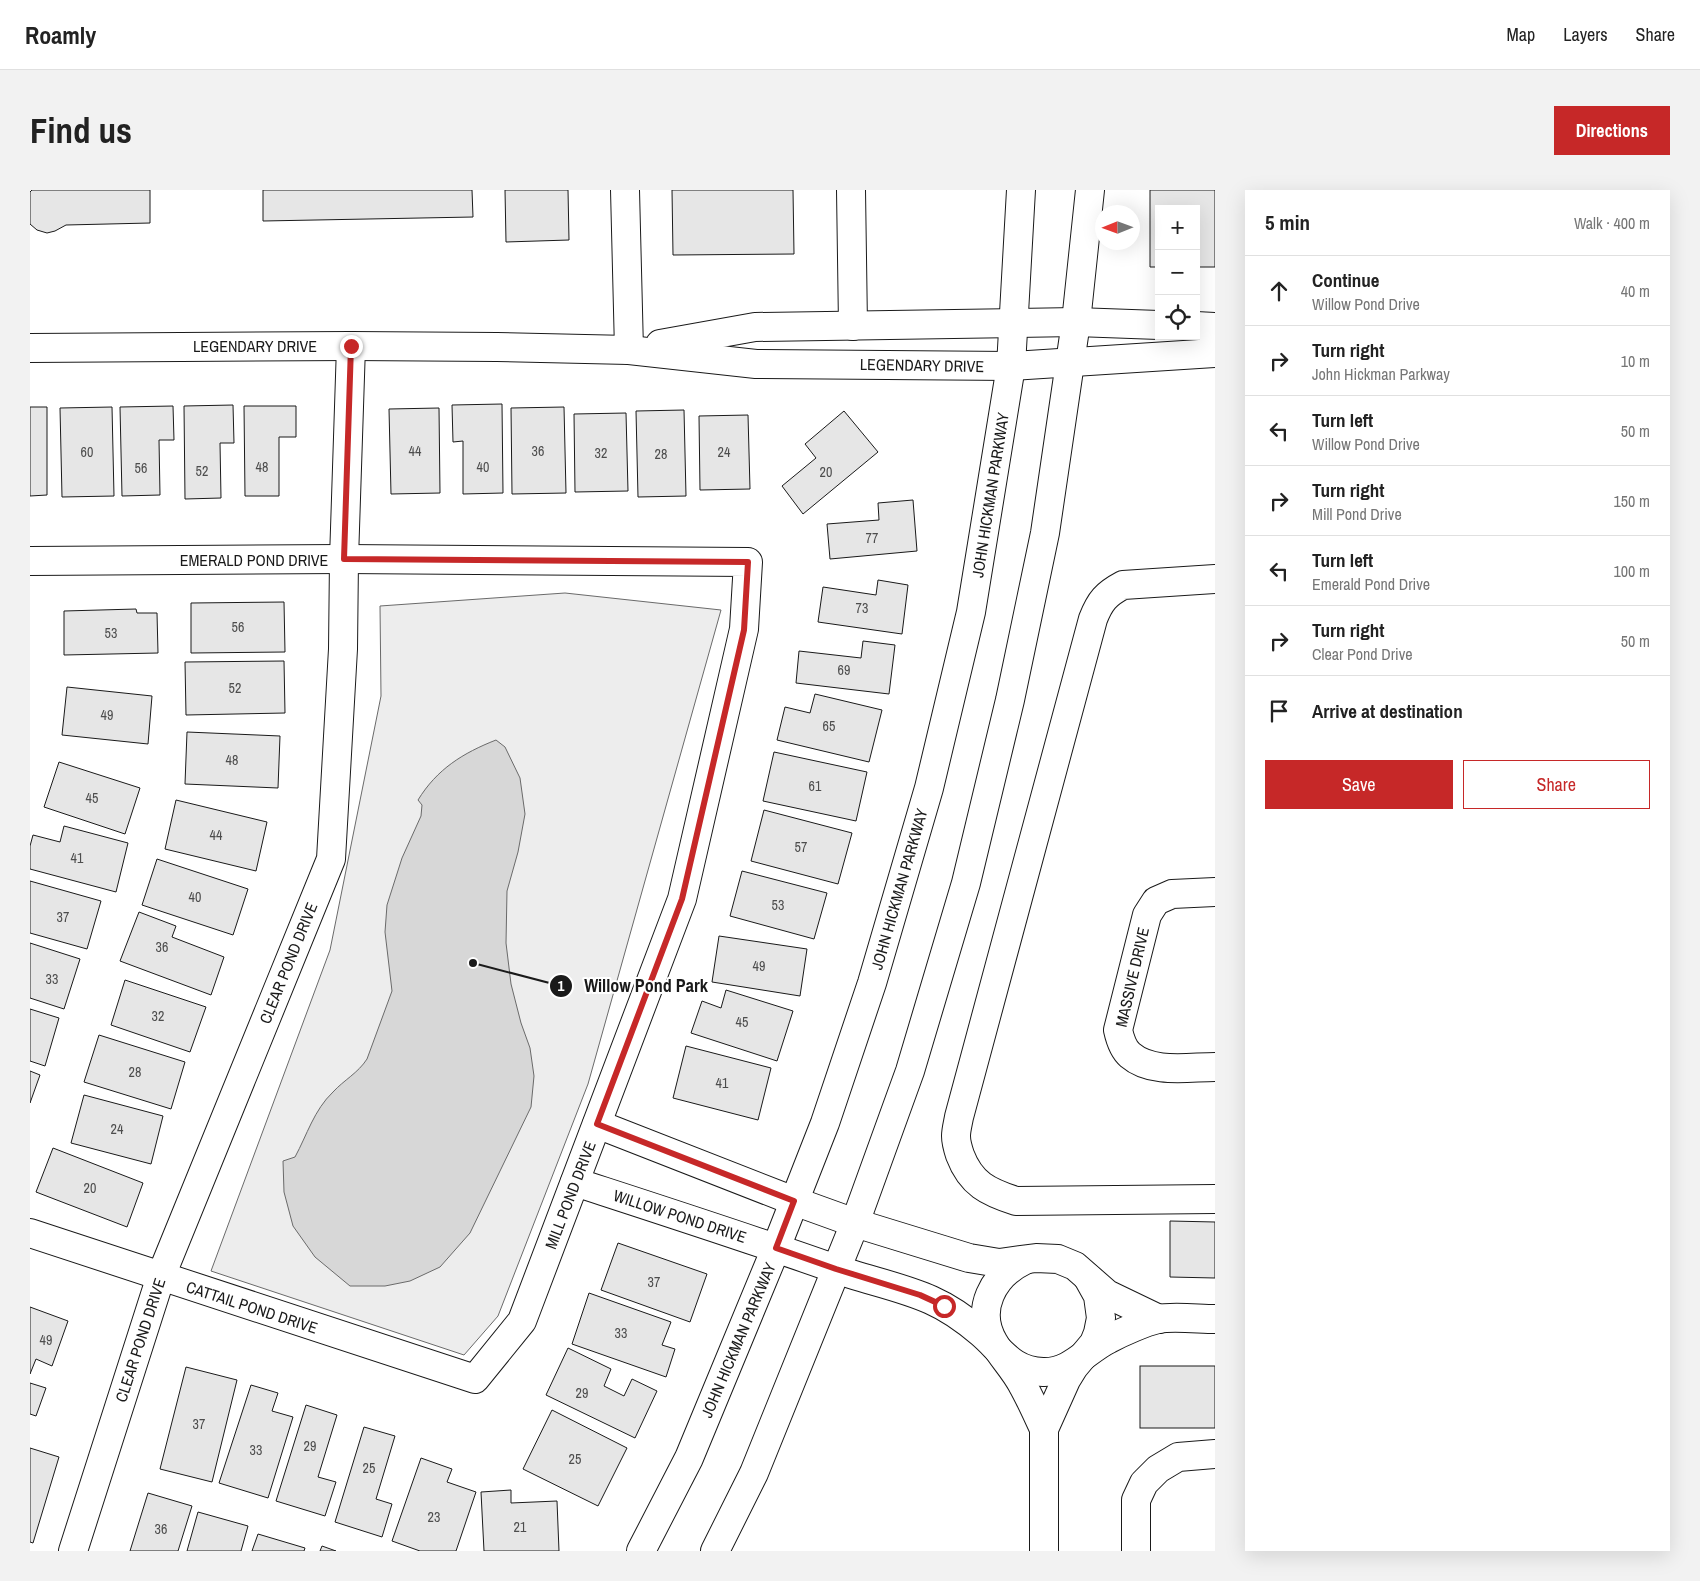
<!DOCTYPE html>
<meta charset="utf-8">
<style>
body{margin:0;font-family:"Archivo Narrow",sans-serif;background:#f2f2f2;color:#222}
.controls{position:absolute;right:15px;top:15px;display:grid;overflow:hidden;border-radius:0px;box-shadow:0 5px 20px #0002}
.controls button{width:45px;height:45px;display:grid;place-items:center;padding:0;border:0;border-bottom:1px solid #e0e0e0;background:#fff;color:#222;font:25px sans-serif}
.compass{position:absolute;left:1065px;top:15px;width:45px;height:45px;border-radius:50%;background:#fff;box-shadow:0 5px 20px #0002;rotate:269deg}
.stop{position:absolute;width:15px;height:15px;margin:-11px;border:4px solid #c62828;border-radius:50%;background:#fff}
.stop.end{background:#c62828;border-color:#fff;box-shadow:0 1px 5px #0008}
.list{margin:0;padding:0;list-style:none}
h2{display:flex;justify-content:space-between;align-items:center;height:65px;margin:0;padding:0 20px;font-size:21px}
h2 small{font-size:16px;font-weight:400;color:#767676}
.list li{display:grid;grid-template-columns:32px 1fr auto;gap:15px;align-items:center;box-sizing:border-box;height:70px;padding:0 20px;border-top:1px solid #e0e0e0}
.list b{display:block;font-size:19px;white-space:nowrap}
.list p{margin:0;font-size:16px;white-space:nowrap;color:#767676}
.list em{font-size:16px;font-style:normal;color:#767676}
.actions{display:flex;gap:10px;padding:15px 20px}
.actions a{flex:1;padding:11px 0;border:1px solid #c62828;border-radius:0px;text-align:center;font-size:18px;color:#c62828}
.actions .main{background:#c62828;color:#fff}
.icon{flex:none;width:28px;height:28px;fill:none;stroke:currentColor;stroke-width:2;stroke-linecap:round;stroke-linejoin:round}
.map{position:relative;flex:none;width:1185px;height:1361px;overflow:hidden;border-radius:0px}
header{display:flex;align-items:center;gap:30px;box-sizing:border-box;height:70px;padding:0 25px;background:#fff;border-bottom:1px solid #e0e0e0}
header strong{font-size:24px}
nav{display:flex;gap:28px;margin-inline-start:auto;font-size:18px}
.intro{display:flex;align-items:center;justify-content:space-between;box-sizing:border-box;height:120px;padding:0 30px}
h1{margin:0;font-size:35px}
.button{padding:12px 22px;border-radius:0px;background:#c62828;color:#fff;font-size:18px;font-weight:700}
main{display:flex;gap:30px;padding:0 30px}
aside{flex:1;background:#fff;border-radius:0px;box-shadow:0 5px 20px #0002}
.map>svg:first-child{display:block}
</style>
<header>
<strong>Roamly</strong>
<nav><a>Map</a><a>Layers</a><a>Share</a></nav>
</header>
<div class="intro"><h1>Find us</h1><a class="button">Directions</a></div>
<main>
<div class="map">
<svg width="1185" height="1361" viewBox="0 0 1185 1361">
<rect width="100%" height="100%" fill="#fff"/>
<polygon fill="#ededed" stroke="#6a6a6a" points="535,403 691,420 558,894 468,1126 434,1165 181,1081 300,760 351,506 350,416"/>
<path fill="#d7d7d7" stroke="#6a6a6a" d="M 466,550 L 475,557 L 490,588 L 495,624 L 488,662 L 477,701 L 476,753 L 481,794 L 491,833 L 500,858 L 504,886 L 501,917 L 440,1043 L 410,1077 L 380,1091 L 355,1096 L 320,1096 L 285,1067 L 263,1036 L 254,1002 L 253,971 L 265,967 C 277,945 284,920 303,902 C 314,890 328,883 337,869 L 362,801 L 355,742 L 357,715 L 372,668 L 391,626 L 392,615 L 388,610 C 407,579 433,563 466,550 Z"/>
<g fill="#e6e6e6" stroke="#1a1a1a">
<polygon points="2,0 120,0 120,33 36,35 25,41 17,43 7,40 0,34 0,2"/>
<polygon points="233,0 442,0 443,27 233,31"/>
<polygon points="475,0 538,0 539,50 476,52"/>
<polygon points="642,0 763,0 764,64 643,65"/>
<polygon points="1120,0 1185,0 1185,77 1166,77 1166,19 1129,19 1129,77 1120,77"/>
<polygon points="472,214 473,303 433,304 433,251 423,252 422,215"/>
<polygon points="203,215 204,253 190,253 191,308 155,309 154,216"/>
<polygon points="143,216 144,250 129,250 130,305 92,306 90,217"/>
<polygon points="214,216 266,216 266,247 249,247 249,306 215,306"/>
<polygon points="0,217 17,217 17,305 0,306"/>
<polygon points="82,217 84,306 32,307 30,218"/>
<polygon points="534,217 536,303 482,304 481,218"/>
<polygon points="409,218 410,303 361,304 359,219"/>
<polygon points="654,220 656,306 608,307 606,221"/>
<polygon points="814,221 848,262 773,324 752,296 786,268 775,254"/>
<polygon points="596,223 598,301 545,302 544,224"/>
<polygon points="718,225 720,299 670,300 669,226"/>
<polygon points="883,310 887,361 800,369 797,334 849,330 848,313"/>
<polygon points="848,390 878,395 872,444 788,432 793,397 846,405"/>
<polygon points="254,412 255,462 161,463 161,413"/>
<polygon points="106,419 107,423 127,423 128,463 34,465 34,421"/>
<polygon points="833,451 865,455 859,504 766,493 769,461 831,468"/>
<polygon points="254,471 255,523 156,525 155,472"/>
<polygon points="37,497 122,506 118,554 32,545"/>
<polygon points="785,504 852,520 839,572 747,550 755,517 780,523"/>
<polygon points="157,542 250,546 248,598 155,594"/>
<polygon points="744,562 837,582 826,631 733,611"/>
<polygon points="29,572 110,598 95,644 14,617"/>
<polygon points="146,610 237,632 226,681 135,659"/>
<polygon points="734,620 822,643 808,694 721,671"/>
<polygon points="34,636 98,653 86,702 0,679 0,656 3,645 30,652"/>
<polygon points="127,669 218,699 203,745 112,715"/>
<polygon points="712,681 797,703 784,749 700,726"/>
<polygon points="0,691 71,711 57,759 0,743"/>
<polygon points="109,722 146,736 142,747 194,767 181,805 90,771"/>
<polygon points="689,746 777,759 770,806 682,792"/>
<polygon points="0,753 50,769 34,819 0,808"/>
<polygon points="95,790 176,817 160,862 81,835"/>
<polygon points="696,800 763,821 747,871 661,843 672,811 691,818"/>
<polygon points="0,819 29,828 15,876 0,871"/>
<polygon points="69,845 155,872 141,919 54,892"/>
<polygon points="656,856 741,878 728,930 643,908"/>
<polygon points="0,881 10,885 0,913"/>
<polygon points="54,905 133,926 121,974 41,953"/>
<polygon points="23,958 113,993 97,1037 6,1002"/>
<polygon points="1140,1031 1185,1032 1185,1088 1140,1087"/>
<polygon points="588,1053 677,1084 660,1132 571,1100"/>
<polygon points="559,1103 641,1132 632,1155 645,1159 636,1187 542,1154"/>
<polygon points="0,1117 38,1131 22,1176 6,1169 0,1184"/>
<polygon points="538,1158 581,1179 574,1196 594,1206 602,1189 627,1201 605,1248 516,1205"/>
<rect x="1110" y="1176" width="75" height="62"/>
<polygon points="156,1177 207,1190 182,1292 130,1279"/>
<polygon points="0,1193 16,1198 6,1226 0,1224"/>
<polygon points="221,1195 248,1203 242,1221 263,1227 238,1308 189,1293"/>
<polygon points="276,1215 307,1225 288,1287 306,1292 295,1326 246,1311"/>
<polygon points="522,1220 597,1258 568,1316 493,1279"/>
<polygon points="334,1237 365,1246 346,1309 362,1314 352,1347 305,1332"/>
<polygon points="0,1258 29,1267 3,1353 0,1352"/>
<polygon points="391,1268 422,1279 417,1292 446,1302 426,1361 390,1361 362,1351"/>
<polygon points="481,1300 481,1313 527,1311 529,1361 454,1361 451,1302"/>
<polygon points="118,1303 162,1316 148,1361 100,1361"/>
<polygon points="168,1322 218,1336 211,1361 157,1361"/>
<polygon points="228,1344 275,1358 274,1361 222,1361"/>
<polygon points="292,1356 306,1361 290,1361"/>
</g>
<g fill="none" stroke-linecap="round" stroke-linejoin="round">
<g stroke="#1a1a1a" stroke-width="30">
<g id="minor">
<polyline points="595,0 599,160"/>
<polyline points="821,0 823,136"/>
<polyline points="1166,136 1185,137"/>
<polyline points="630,154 725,137 1046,132 1129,135"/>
<polyline points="0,158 321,156 467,157 599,160 726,174 981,176 1185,163"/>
<polyline points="0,371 314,369 718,372 714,439 652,709 492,1131 445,1189 0,1043"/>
<path d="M 1185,389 L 1093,395 C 1076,404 1070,411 1063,429 L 929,927 C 928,933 926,940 926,946 C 926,953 928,959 930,965 C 941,994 958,1002 986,1011 L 1185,1009"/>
<path d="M 1185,702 L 1142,704 L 1126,711 L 1117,725 L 1088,840 C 1090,849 1093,859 1100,865 C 1122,884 1158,877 1185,877"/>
<polyline points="567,934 764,1011 825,1033 939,1068 969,1073 1006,1068 1028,1069 1045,1076 1077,1104 1129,1129"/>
<path d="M 545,992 C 631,1020 718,1048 803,1078 C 835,1090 870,1096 901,1110 C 919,1118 936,1130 951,1143 C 972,1161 982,1181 1013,1182 C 1041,1183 1056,1160 1079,1149 C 1092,1142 1115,1132 1128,1129 C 1141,1126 1170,1129 1185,1129"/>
<path d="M 995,1070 C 963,1085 944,1120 964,1153 C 972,1167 984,1179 992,1194 C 1000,1208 1007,1224 1014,1239"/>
<polyline points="43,1361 131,1086 301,669 313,459 314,369 321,156"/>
<polyline points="611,1361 659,1268 746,1058 795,933 842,793 899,598 941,422 981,176 991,0"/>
<polyline points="685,1361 724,1283 825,1033 880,881 936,693 980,510 1015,343 1046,132 1060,0"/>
<polyline points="1014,1361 1014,1239 1036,1190 1044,1177 1064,1153 1068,1143 1071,1128 1068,1106 1058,1088"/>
<polyline points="1106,1361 1106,1310 1114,1293 1128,1279 1148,1267 1185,1264"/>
</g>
</g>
<use href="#minor" stroke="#fff" stroke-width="28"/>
</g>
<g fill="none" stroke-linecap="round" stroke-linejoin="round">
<polyline stroke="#c62828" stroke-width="6" points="321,156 314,369 718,372 714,440 652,709 567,934 764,1011 746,1058 806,1079 890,1105 914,1116"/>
</g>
<g text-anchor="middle" stroke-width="4" stroke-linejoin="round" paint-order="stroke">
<g font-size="14" fill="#4d4d4d">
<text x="385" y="266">44</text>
<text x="508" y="266">36</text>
<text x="57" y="267">60</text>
<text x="694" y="267">24</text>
<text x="571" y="268">32</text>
<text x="631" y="269">28</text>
<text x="232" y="282">48</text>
<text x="453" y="282">40</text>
<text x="111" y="283">56</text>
<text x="172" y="286">52</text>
<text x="796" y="287">20</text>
<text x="842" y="353">77</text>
<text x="832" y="423">73</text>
<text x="208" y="442">56</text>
<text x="81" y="448">53</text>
<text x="814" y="485">69</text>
<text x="205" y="503">52</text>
<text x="77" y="530">49</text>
<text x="799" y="541">65</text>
<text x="202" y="575">48</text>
<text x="785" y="601">61</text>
<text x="62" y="613">45</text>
<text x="186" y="650">44</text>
<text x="771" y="662">57</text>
<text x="47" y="673">41</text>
<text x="165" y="712">40</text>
<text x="748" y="720">53</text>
<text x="33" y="732">37</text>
<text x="132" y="762">36</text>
<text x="729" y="781">49</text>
<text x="22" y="794">33</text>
<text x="128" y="831">32</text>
<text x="712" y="837">45</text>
<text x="105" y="887">28</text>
<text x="692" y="898">41</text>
<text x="87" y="944">24</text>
<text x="60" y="1003">20</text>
<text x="624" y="1097">37</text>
<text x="591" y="1148">33</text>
<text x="16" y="1155">49</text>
<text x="552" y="1208">29</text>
<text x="169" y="1239">37</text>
<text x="280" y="1261">29</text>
<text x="226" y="1265">33</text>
<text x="545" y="1274">25</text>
<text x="339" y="1283">25</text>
<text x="404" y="1332">23</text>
<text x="490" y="1342">21</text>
<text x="131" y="1344">36</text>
</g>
<g font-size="16" fill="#1a1a1a" stroke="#fff">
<text x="225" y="162">LEGENDARY DRIVE</text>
<text transform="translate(892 175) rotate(1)" y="6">LEGENDARY DRIVE</text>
<text transform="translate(960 305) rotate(-81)" y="6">JOHN HICKMAN PARKWAY</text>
<text x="224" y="376">EMERALD POND DRIVE</text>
<text transform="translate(869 699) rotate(-74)" y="6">JOHN HICKMAN PARKWAY</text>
<text transform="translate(258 773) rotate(-68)" y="6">CLEAR POND DRIVE</text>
<text transform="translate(1102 787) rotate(-77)" y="6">MASSIVE DRIVE</text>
<text transform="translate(540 1005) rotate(-69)" y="6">MILL POND DRIVE</text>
<text transform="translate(650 1026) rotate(18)" y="6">WILLOW POND DRIVE</text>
<text transform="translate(222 1117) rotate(18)" y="6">CATTAIL POND DRIVE</text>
<text transform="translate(110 1150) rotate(-72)" y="6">CLEAR POND DRIVE</text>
<text transform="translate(708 1150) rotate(-67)" y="6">JOHN HICKMAN PARKWAY</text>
</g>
</g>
<path fill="none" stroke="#1a1a1a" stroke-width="2" d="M443 773L531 796"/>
<g fill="#1a1a1a" stroke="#fff" stroke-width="2">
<circle cx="443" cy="773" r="5"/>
<circle cx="531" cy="796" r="12"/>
</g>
<g font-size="15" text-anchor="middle" font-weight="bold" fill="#fff">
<text x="531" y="801">1</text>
</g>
<g font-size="18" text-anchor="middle" font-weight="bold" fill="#1a1a1a" stroke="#fff" stroke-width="4" stroke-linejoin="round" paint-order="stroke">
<text x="616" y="802">Willow Pond Park</text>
</g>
</svg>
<div class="controls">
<button>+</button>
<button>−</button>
<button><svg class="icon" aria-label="locate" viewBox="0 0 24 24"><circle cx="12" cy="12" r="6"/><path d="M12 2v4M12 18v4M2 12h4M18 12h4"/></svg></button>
</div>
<svg class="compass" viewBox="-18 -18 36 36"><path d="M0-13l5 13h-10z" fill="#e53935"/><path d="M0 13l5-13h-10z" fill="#767676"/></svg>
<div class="stop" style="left:914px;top:1116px"></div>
<div class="stop end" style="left:321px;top:156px"></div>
</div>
<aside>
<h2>5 min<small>Walk · 400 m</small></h2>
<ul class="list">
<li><svg class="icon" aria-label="ahead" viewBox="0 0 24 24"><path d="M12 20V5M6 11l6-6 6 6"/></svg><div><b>Continue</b><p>Willow Pond Drive</p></div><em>40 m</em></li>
<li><svg class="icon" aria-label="right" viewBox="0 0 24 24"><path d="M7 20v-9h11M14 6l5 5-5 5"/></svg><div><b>Turn right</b><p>John Hickman Parkway</p></div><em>10 m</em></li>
<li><svg class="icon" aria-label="left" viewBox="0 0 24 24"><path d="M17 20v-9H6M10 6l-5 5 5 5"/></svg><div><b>Turn left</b><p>Willow Pond Drive</p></div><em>50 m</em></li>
<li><svg class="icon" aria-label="right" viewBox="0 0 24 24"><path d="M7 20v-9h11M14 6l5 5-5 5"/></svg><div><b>Turn right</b><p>Mill Pond Drive</p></div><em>150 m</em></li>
<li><svg class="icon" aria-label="left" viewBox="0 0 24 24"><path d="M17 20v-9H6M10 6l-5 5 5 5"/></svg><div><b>Turn left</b><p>Emerald Pond Drive</p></div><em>100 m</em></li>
<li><svg class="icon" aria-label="right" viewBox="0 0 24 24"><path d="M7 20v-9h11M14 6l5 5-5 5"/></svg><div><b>Turn right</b><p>Clear Pond Drive</p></div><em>50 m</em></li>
<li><svg class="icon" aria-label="arrive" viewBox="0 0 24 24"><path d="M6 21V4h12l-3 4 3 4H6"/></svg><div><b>Arrive at destination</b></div></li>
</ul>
<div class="actions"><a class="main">Save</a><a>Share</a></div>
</aside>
</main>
